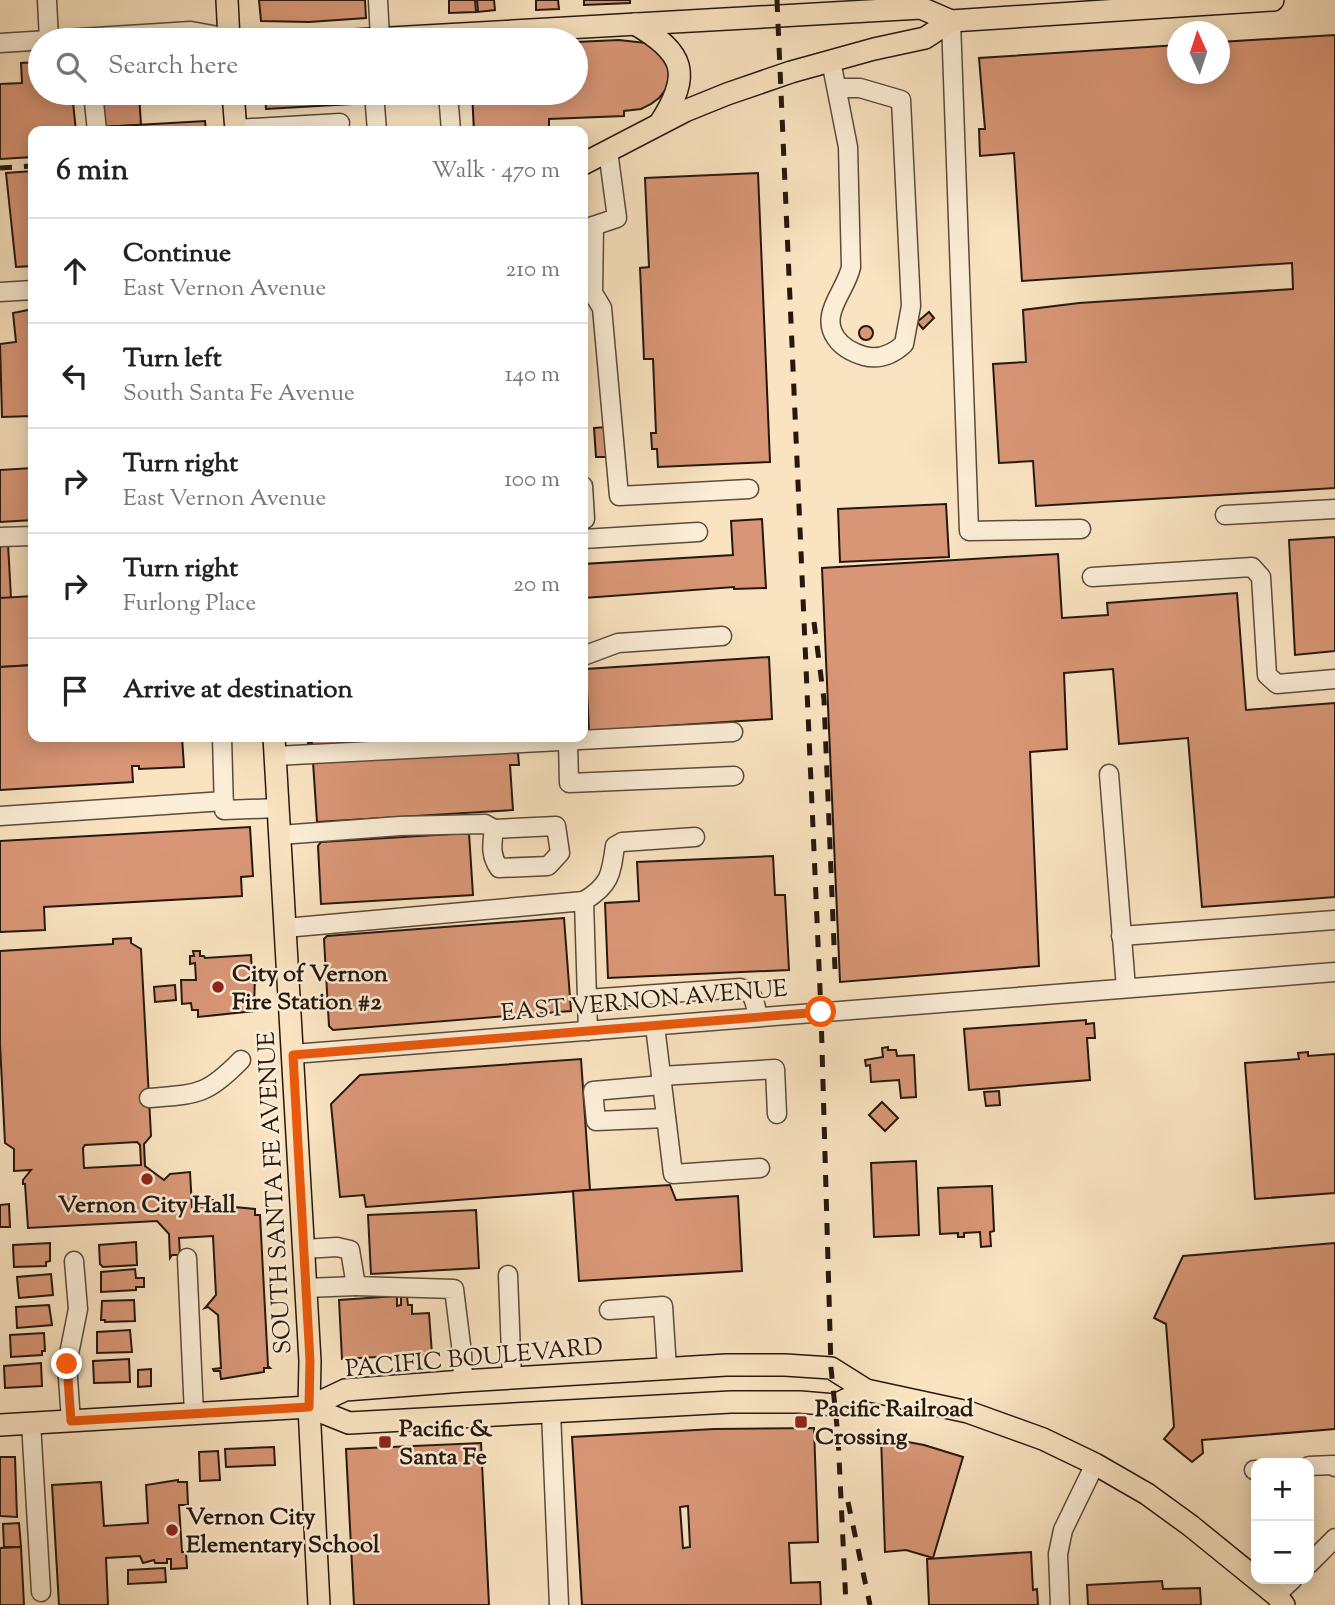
<!DOCTYPE html>
<meta charset="utf-8">
<style>
body{margin:0;font-family:"Sorts Mill Goudy",serif;background:#f6f6f6;color:#222}
.controls{position:absolute;right:21px;bottom:21px;display:grid;overflow:hidden;border-radius:14px;box-shadow:0 4px 18px #0003}
.controls button{width:63px;height:63px;display:grid;place-items:center;padding:0;border:0;border-bottom:2px solid #e0e0e0;background:#fff;color:#222;font:35px sans-serif}
.compass{position:absolute;left:1167px;top:21px;width:63px;height:63px;border-radius:50%;background:#fff;box-shadow:0 4px 18px #0003;rotate:357deg}
.stop{position:absolute;width:21px;height:21px;margin:-16px;border:5px solid #ea580c;border-radius:50%;background:#fff}
.stop.end{background:#ea580c;border-color:#fff;box-shadow:0 2px 7px #0008}
.list{margin:0;padding:0;list-style:none}
h2{display:flex;justify-content:space-between;align-items:center;height:91px;margin:0;padding:0 28px;font-size:30px}
h2 small{font-size:23px;font-weight:400;color:#767676}
.list li{display:grid;grid-template-columns:46px 1fr auto;gap:21px;align-items:center;box-sizing:border-box;height:105px;padding:0 28px;border-top:2px solid #e0e0e0}
.list b{display:block;font-size:26px;white-space:nowrap}
.list p{margin:0;font-size:23px;white-space:nowrap;color:#767676}
.list em{font-size:23px;font-style:normal;color:#767676}
.icon{flex:none;width:38px;height:38px;fill:none;stroke:currentColor;stroke-width:2;stroke-linecap:round;stroke-linejoin:round}
.map{position:relative;flex:none;width:1335px;height:1605px;overflow:hidden}
.search{position:absolute;background:#fff;box-shadow:0 4px 18px #0003;left:28px;top:28px;width:560px;height:77px;display:flex;align-items:center;gap:18px;box-sizing:border-box;padding:0 24px;border-radius:38px;color:#767676;font-size:26px}
.panel{position:absolute;background:#fff;box-shadow:0 4px 18px #0003;left:28px;top:126px;width:560px;height:616px;border-radius:14px}
.map>svg:first-child{display:block}
</style>
<div class="map">
<svg width="1335" height="1605" viewBox="0 0 1335 1605">
<rect width="100%" height="100%" fill="#f9e3c0"/>
<filter id="stains"><feTurbulence type="fractalNoise" baseFrequency=".00286" numOctaves="4"/><feColorMatrix values="0 0 0 0 .2 0 0 0 0 .09 0 0 0 0 .02 0 0 0 .5 -.17"/></filter>
<radialGradient id="worn" r=".72"><stop offset=".6" stop-color="#630" stop-opacity="0"/><stop offset="1" stop-color="#630" stop-opacity=".3"/></radialGradient>
<g fill="#d99676" stroke="#26180f" stroke-width="2" fill-rule="evenodd">
<polygon points="259,0 365,0 366,18 309,22 261,21"/>
<polygon points="449,0 475,0 476,12 449,13"/>
<polygon points="477,0 494,0 495,10 478,12"/>
<polygon points="536,0 558,0 559,9 536,10"/>
<polygon points="584,0 630,0 630,3 584,5"/>
<polygon points="1335,35 1335,488 1036,506 1033,461 999,463 993,364 1026,362 1023,310 1079,303 1293,289 1292,263 1022,281 1014,153 980,156 979,129 985,129 979,58 1178,45 1178,74 1220,74 1220,42"/>
<polygon points="619,40 646,43 656,49 669,67 669,78 666,89 659,98 651,104 641,109 624,111 624,116 549,119 549,131 474,131 472,93 576,93 576,42"/>
<polygon points="40,62 40,93 72,93 76,131 33,131 33,157 0,159 0,84 22,83 21,63"/>
<polygon points="99,93 139,93 141,125 102,127"/>
<polygon points="265,93 351,93 352,104 266,109"/>
<polygon points="205,121 206,131 102,131 102,127"/>
<polygon points="33,171 33,266 16,267 6,173"/>
<polygon points="758,173 770,462 658,467 657,449 652,449 651,433 656,433 653,359 644,359 640,268 649,267 645,178"/>
<polygon points="33,309 33,416 2,417 0,344 16,342 13,313"/>
<polygon points="929,312 934,318 923,329 917,322"/>
<circle cx="866" cy="333" r="7"/>
<polygon points="607,427 608,457 596,457 594,428"/>
<polygon points="33,468 33,520 0,522 0,470"/>
<polygon points="946,504 949,557 840,562 838,509"/>
<polygon points="762,519 766,588 734,589 734,587 584,598 583,564 733,555 731,521"/>
<polygon points="1335,537 1335,651 1295,655 1289,540"/>
<polygon points="0,544 8,544 11,598 0,598"/>
<polygon points="1058,554 1062,618 1108,615 1107,603 1237,593 1246,710 1335,703 1335,897 1202,907 1188,738 1119,744 1113,669 1064,673 1067,749 1030,752 1039,966 840,982 822,568"/>
<polygon points="33,596 33,665 0,667 0,598"/>
<polygon points="769,657 772,719 589,731 586,669"/>
<polygon points="33,665 33,737 182,737 184,767 139,769 139,766 132,766 133,782 0,790 0,667"/>
<polygon points="308,737 471,737 312,746 312,743 308,743"/>
<polygon points="509,750 509,753 518,753 519,765 510,765 513,810 317,822 313,762"/>
<polygon points="250,827 253,876 241,877 242,896 44,907 45,930 0,932 0,841"/>
<polygon points="469,833 473,895 321,904 318,846 321,842"/>
<polygon points="773,856 775,895 785,895 789,970 608,978 605,903 639,901 637,862"/>
<polygon points="564,918 571,1011 333,1030 329,1026 324,939 327,936"/>
<path d="M 131,938 L 131,943 L 141,949 L 151,1136 L 144,1144 L 145,1166 L 164,1180 L 170,1174 L 190,1172 L 192,1207 L 211,1206 L 211,1200 L 213,1200 L 213,1205 L 255,1209 L 255,1215 L 260,1215 L 268,1366 L 270,1368 L 264,1368 L 264,1372 L 221,1379 L 220,1371 L 214,1371 L 213,1369 L 221,1368 L 218,1315 L 208,1307 L 205,1308 L 216,1295 L 213,1236 L 179,1238 L 180,1255 L 172,1255 L 170,1258 L 169,1234 L 157,1221 L 28,1228 L 25,1184 L 23,1184 L 23,1180 L 31,1170 L 14,1171 L 14,1149 L 5,1143 L 0,1044 L 0,951 L 113,944 L 113,939 ZM 137,1142 L 140,1145 L 141,1165 L 84,1168 L 83,1148 L 85,1145 Z"/>
<polygon points="193,951 200,951 200,956 204,956 205,958 251,955 252,973 255,973 254,1011 198,1017 198,1010 192,1010 191,1003 182,1004 181,980 196,980 195,963 190,964 190,956 194,956"/>
<polygon points="175,985 176,1000 155,1002 154,987"/>
<polygon points="1086,1020 1086,1024 1094,1023 1095,1038 1087,1038 1090,1080 969,1090 964,1029"/>
<polygon points="888,1047 888,1050 896,1050 897,1056 914,1055 916,1097 901,1098 899,1080 871,1082 870,1065 866,1066 865,1060 883,1057 882,1048"/>
<polygon points="1308,1052 1308,1056 1335,1054 1335,1193 1255,1199 1245,1063 1299,1059 1298,1053"/>
<polygon points="581,1059 590,1190 366,1207 364,1195 340,1197 331,1104 360,1075"/>
<polygon points="999,1091 1000,1105 986,1106 984,1092"/>
<polygon points="882,1102 898,1118 885,1131 869,1115"/>
<polygon points="916,1161 919,1235 874,1237 871,1163"/>
<polygon points="670,1185 676,1200 738,1196 742,1271 579,1281 573,1191"/>
<polygon points="992,1186 994,1231 990,1232 991,1246 981,1247 980,1232 964,1233 964,1237 958,1237 958,1233 940,1234 938,1188"/>
<polygon points="9,1204 10,1227 0,1227 0,1205"/>
<polygon points="476,1210 479,1268 371,1274 368,1215"/>
<polygon points="136,1242 137,1265 103,1267 100,1264 99,1245"/>
<polygon points="50,1243 50,1261 46,1262 46,1266 14,1267 13,1245"/>
<polygon points="1335,1243 1335,1429 1202,1440 1203,1453 1192,1462 1164,1439 1174,1427 1166,1324 1154,1318 1183,1256"/>
<polygon points="135,1269 136,1278 144,1278 144,1287 136,1287 136,1290 101,1292 101,1272"/>
<polygon points="51,1274 53,1295 19,1298 17,1277"/>
<polygon points="397,1296 397,1306 401,1305 401,1297 407,1297 408,1305 412,1305 412,1314 429,1313 432,1354 342,1359 339,1300"/>
<polygon points="134,1300 135,1321 105,1322 105,1320 101,1320 102,1301"/>
<polygon points="49,1305 52,1325 17,1328 16,1307"/>
<polygon points="130,1330 132,1352 97,1353 97,1332"/>
<polygon points="44,1333 45,1351 42,1351 42,1355 11,1357 10,1335"/>
<polygon points="129,1359 130,1382 94,1383 93,1361"/>
<polygon points="41,1363 42,1386 5,1388 4,1366"/>
<polygon points="151,1369 151,1386 138,1387 138,1370"/>
<path d="M 814,1428 L 818,1542 L 789,1543 L 791,1583 L 820,1582 L 821,1605 L 582,1605 L 572,1437 L 714,1429 ZM 688,1506 L 690,1547 L 683,1548 L 680,1507 Z"/>
<polygon points="881,1437 924,1445 963,1457 933,1558 906,1550 885,1552"/>
<polygon points="481,1443 489,1605 354,1605 346,1449"/>
<polygon points="274,1447 275,1465 226,1467 225,1449"/>
<polygon points="218,1451 220,1480 200,1481 199,1452"/>
<polygon points="0,1457 15,1457 17,1517 0,1516"/>
<polygon points="178,1480 178,1482 187,1482 188,1505 179,1505 182,1552 186,1552 187,1568 171,1569 171,1559 167,1559 167,1563 155,1563 154,1560 143,1563 140,1556 106,1558 108,1605 59,1605 52,1485 101,1482 104,1526 148,1523 146,1485"/>
<polygon points="19,1523 21,1547 4,1547 3,1524"/>
<polygon points="21,1547 24,1605 0,1605 0,1548"/>
<polygon points="1031,1552 1033,1590 1037,1589 1038,1605 929,1605 927,1559"/>
<polygon points="165,1568 166,1582 128,1584 128,1570"/>
<polygon points="1162,1581 1163,1589 1200,1588 1201,1605 1088,1605 1087,1585"/>
</g>
<g fill="none" stroke-linecap="round" stroke-linejoin="round">
<g stroke="#5b4b3b" stroke-width="21">
<g id="minor">
<polyline points="47,0 49,40"/>
<polyline points="378,0 380,39"/>
<polyline points="951,21 969,531 1081,529"/>
<polyline points="0,43 191,31 229,38"/>
<path d="M 831,61 L 848,147 L 851,267 C 846,291 819,314 836,338 C 842,347 854,353 864,356 C 879,360 893,354 904,344 L 911,306 L 901,100 L 860,88 L 837,88"/>
<polyline points="93,93 97,131"/>
<polyline points="374,93 377,131"/>
<polyline points="448,93 451,131"/>
<polyline points="236,129 340,123"/>
<polyline points="594,226 593,293 602,308 619,496 749,489"/>
<polyline points="584,229 617,218 608,151"/>
<polyline points="0,292 33,290"/>
<polyline points="583,486 585,519 583,519"/>
<polyline points="1225,515 1335,509"/>
<polyline points="0,537 33,536"/>
<polyline points="583,539 698,532"/>
<polyline points="1092,577 1252,567 1261,577 1267,675 1277,684 1335,679"/>
<polyline points="583,656 618,643 722,636"/>
<polyline points="222,737 224,810 278,808"/>
<polyline points="568,742 569,783 734,776"/>
<polyline points="275,756 733,732"/>
<polyline points="1109,774 1126,988"/>
<polyline points="0,816 224,801"/>
<path d="M 280,835 L 400,826 L 485,824 L 494,829 L 556,826 L 560,853 L 548,866 L 499,868 C 490,855 492,845 494,829"/>
<path d="M 584,901 C 610,885 611,875 615,846 L 622,842 L 695,837"/>
<polyline points="285,928 584,901 588,1031"/>
<polyline points="1121,936 1335,920"/>
<path d="M 587,999 L 740,988 C 755,991 755,1005 758,1017"/>
<polyline points="655,1026 673,1174 760,1168"/>
<polyline points="293,1054 1335,972"/>
<polyline points="661,1076 775,1069 777,1114"/>
<polyline points="662,1085 593,1091 596,1121 666,1118"/>
<path d="M 149,1098 C 197,1094 206,1096 241,1060"/>
<polyline points="304,1249 337,1247 350,1250 356,1286 454,1289 462,1353 463,1381"/>
<polyline points="187,1258 194,1414"/>
<polyline points="508,1275 512,1379"/>
<polyline points="306,1288 356,1286"/>
<polyline points="609,1310 663,1306 667,1369"/>
<polyline points="551,1412 559,1605"/>
<polyline points="71,1421 67,1364 78,1309 74,1261"/>
<polyline points="31,1423 41,1592"/>
<polyline points="1309,1466 1333,1465 1335,1467"/>
<polyline points="1254,1470 1256,1470"/>
<polyline points="1309,1564 1335,1538"/>
<polyline points="1276,1595 1293,1579"/>
<polyline points="1060,1605 1058,1554 1063,1530 1095,1464"/>
</g>
</g>
<g stroke="#26180f" stroke-width="24">
<g id="major">
<polyline points="227,0 229,40"/>
<path d="M 635,24 C 685,53 692,74 660,123"/>
<polyline points="354,40 921,8 951,21 1273,0"/>
<polyline points="233,93 236,131"/>
<polyline points="583,164 685,111 727,94 791,72 874,49 925,38 951,21"/>
<polyline points="274,737 310,1361 309,1407 319,1605"/>
<polyline points="309,1407 349,1423 731,1402 800,1402 835,1405 866,1390"/>
<polyline points="0,1425 309,1407 345,1390 463,1381 726,1365 785,1365 831,1368 866,1390 968,1412 1043,1439 1095,1464 1147,1494 1191,1526 1276,1595 1284,1605"/>
</g>
</g>
<use href="#minor" stroke="#fbedd6" stroke-width="18"/>
<use href="#major" stroke="#f9e3c0" stroke-width="21"/>
<g stroke="#26180f" stroke-width="5" stroke-dasharray="12 12" stroke-linecap="butt">
<polyline points="777,0 821,1012 831,1368 838,1436 846,1605"/>
<polyline points="0,168 33,166"/>
<polyline points="814,622 824,700 835,969"/>
<polyline points="848,1502 870,1605"/>
</g>
</g>
<g fill="none" stroke-linecap="round" stroke-linejoin="round">
<polyline stroke="#ea580c" stroke-width="9" points="67,1364 71,1421 309,1407 310,1361 293,1055 821,1012"/>
</g>
<g fill="#8f2418" stroke="#fbedd6" stroke-width="2.5">
<circle cx="218" cy="987" r="7"/>
<circle cx="147" cy="1179" r="7"/>
<rect x="794" y="1415" width="14" height="14" rx="3.5"/>
<rect x="378" y="1435" width="14" height="14" rx="3.5"/>
<circle cx="172" cy="1530" r="7"/>
</g>
<g text-anchor="middle" stroke-width="5" stroke-linejoin="round" paint-order="stroke">
<g font-size="24" font-weight="bold" fill="#26180f" stroke="#fbedd6" text-anchor="start">
<text x="232" y="981">City of Vernon<tspan x="232" dy="28">Fire Station #2</tspan></text>
<text x="147" y="1212" text-anchor="middle">Vernon City Hall</text>
<text x="815" y="1416">Pacific Railroad<tspan x="815" dy="28">Crossing</tspan></text>
<text x="399" y="1436">Pacific &amp;<tspan x="399" dy="28">Santa Fe</tspan></text>
<text x="186" y="1524">Vernon City<tspan x="186" dy="28">Elementary School</tspan></text>
</g>
<g font-size="24" fill="#26180f" stroke="#fbedd6">
<text transform="translate(644 1000) rotate(-5)" y="8">EAST VERNON AVENUE</text>
<text transform="translate(274 1193) rotate(-93)" y="8">SOUTH SANTA FE AVENUE</text>
<text transform="translate(474 1357) rotate(-5)" y="8">PACIFIC BOULEVARD</text>
</g>
</g>
<rect width="100%" height="100%" filter="url(#stains)"/>
<rect width="100%" height="100%" fill="url(#worn)"/>
</svg>
<div class="controls">
<button>+</button>
<button>−</button>
</div>
<svg class="compass" viewBox="-18 -18 36 36"><path d="M0-13l5 13h-10z" fill="#e53935"/><path d="M0 13l5-13h-10z" fill="#767676"/></svg>
<div class="stop" style="left:821px;top:1012px"></div>
<div class="stop end" style="left:67px;top:1364px"></div>
<div class="search"><svg class="icon" aria-label="search" viewBox="0 0 24 24"><circle cx="10" cy="10" r="6"/><path d="M15 15l6 6"/></svg>Search here</div>
<section class="panel">
<h2>6 min<small>Walk · 470 m</small></h2>
<ul class="list">
<li><svg class="icon" aria-label="ahead" viewBox="0 0 24 24"><path d="M12 20V5M6 11l6-6 6 6"/></svg><div><b>Continue</b><p>East Vernon Avenue</p></div><em>210 m</em></li>
<li><svg class="icon" aria-label="left" viewBox="0 0 24 24"><path d="M17 20v-9H6M10 6l-5 5 5 5"/></svg><div><b>Turn left</b><p>South Santa Fe Avenue</p></div><em>140 m</em></li>
<li><svg class="icon" aria-label="right" viewBox="0 0 24 24"><path d="M7 20v-9h11M14 6l5 5-5 5"/></svg><div><b>Turn right</b><p>East Vernon Avenue</p></div><em>100 m</em></li>
<li><svg class="icon" aria-label="right" viewBox="0 0 24 24"><path d="M7 20v-9h11M14 6l5 5-5 5"/></svg><div><b>Turn right</b><p>Furlong Place</p></div><em>20 m</em></li>
<li><svg class="icon" aria-label="arrive" viewBox="0 0 24 24"><path d="M6 21V4h12l-3 4 3 4H6"/></svg><div><b>Arrive at destination</b></div></li>
</ul>
</section>
</div>
